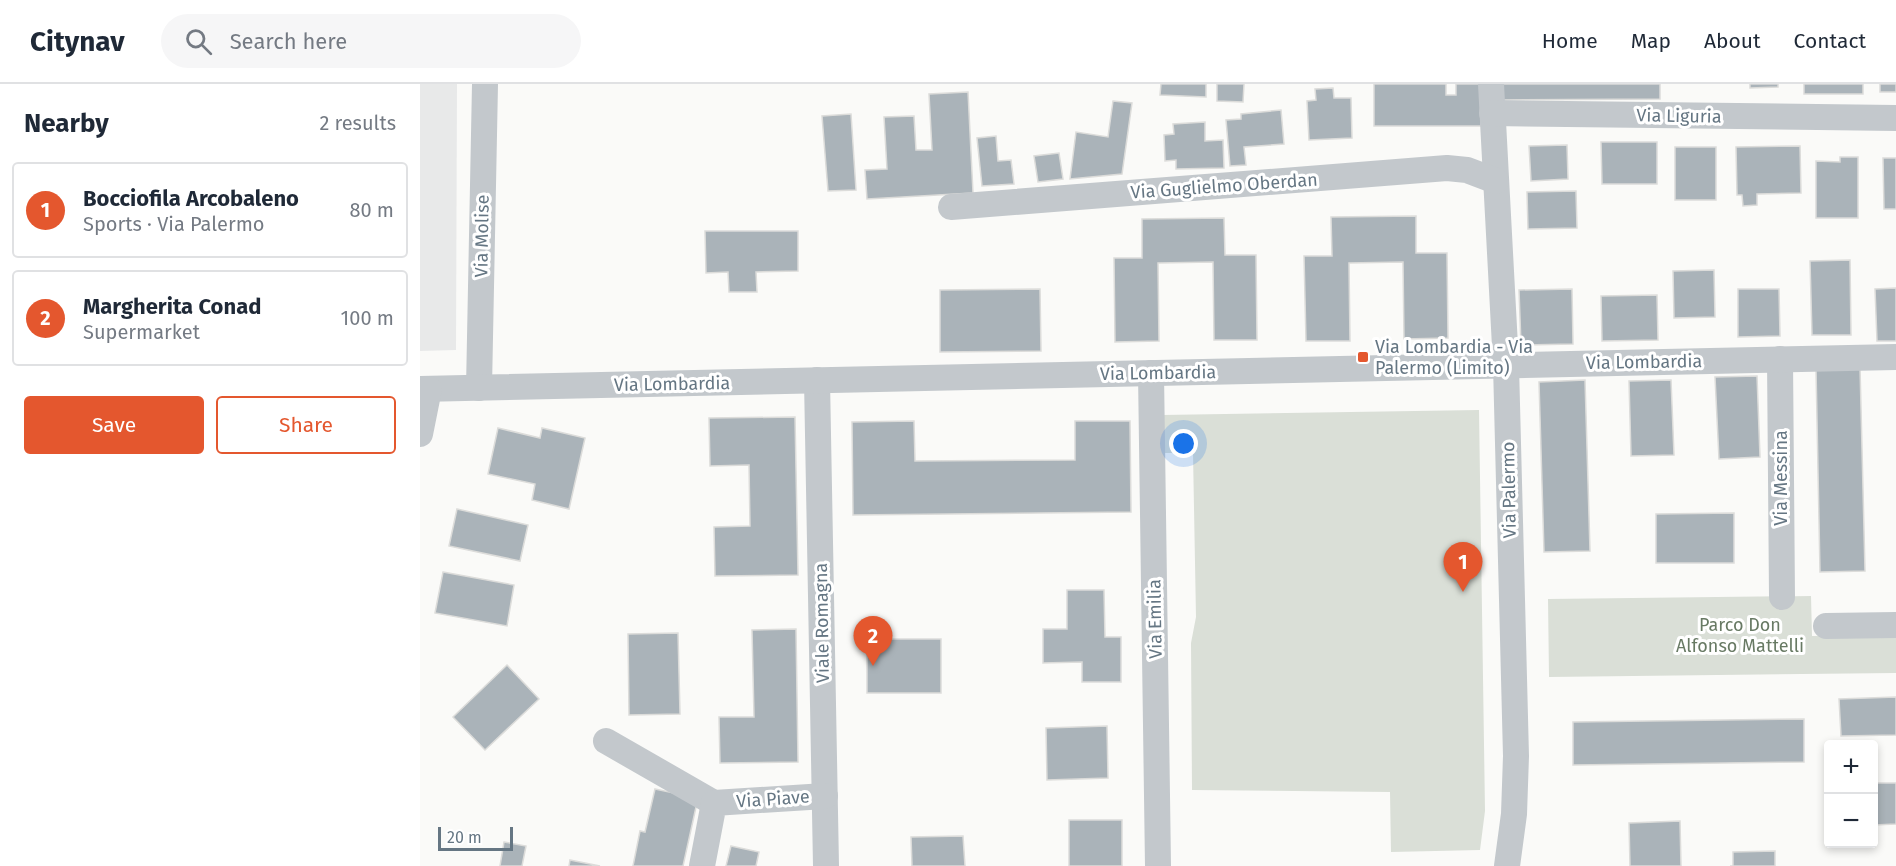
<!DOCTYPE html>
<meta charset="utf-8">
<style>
body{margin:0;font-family:"Fira Sans",sans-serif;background:#f6f6f7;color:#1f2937}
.controls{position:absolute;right:18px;bottom:18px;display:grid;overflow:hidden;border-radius:6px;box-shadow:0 3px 9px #0003}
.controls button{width:54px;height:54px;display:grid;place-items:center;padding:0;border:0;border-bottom:2px solid #e0e1e3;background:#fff;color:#1f2937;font:30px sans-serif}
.scale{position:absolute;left:18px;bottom:15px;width:75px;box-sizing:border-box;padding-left:6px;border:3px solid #657683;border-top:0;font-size:16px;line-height:21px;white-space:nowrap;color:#657683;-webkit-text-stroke:4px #fff;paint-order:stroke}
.you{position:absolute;left:764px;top:360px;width:21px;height:21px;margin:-15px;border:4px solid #fff;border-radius:50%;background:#1a73e8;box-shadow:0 0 0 9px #1a73e833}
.badge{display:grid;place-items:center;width:39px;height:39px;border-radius:50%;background:#e4572e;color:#fff;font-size:20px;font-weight:700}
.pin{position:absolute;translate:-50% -50px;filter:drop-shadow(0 2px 3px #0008)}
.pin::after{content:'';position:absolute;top:32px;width:21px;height:18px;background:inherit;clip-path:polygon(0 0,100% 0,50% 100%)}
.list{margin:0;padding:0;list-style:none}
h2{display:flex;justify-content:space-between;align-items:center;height:78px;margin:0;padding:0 24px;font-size:26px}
h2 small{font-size:20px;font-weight:400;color:#747a83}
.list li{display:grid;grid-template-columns:39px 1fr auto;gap:18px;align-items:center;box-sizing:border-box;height:96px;margin:0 12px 12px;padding:0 12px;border:2px solid #e0e1e3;border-radius:6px}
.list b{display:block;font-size:22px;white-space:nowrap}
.list p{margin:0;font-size:20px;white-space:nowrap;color:#747a83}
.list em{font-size:20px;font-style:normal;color:#747a83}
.actions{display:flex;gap:12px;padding:18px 24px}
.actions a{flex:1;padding:14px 0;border:2px solid #e4572e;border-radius:6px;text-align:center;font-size:21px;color:#e4572e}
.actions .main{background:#e4572e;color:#fff}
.icon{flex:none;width:33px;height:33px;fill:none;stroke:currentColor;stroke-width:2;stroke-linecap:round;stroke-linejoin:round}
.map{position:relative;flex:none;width:1476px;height:782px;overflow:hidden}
header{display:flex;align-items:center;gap:36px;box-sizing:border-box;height:84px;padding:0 30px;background:#fff;border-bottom:2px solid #e0e1e3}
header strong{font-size:28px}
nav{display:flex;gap:33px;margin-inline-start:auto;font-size:21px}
.search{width:420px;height:54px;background:#f6f6f7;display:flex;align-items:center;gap:15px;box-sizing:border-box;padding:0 21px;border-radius:33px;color:#747a83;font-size:22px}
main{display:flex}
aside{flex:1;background:#fff}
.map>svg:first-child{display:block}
</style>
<header>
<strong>Citynav</strong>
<div class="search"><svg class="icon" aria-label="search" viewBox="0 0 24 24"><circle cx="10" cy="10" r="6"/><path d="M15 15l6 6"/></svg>Search here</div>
<nav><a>Home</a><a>Map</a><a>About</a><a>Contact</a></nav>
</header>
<main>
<aside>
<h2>Nearby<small>2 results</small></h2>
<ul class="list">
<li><span class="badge">1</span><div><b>Bocciofila Arcobaleno</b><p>Sports · Via Palermo</p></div><em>80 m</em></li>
<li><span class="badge">2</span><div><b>Margherita Conad</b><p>Supermarket</p></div><em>100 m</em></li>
</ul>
<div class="actions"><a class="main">Save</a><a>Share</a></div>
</aside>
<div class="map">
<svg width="1476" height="782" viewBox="0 0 1476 782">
<rect width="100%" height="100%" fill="#fafaf8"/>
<polygon fill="#e8e9e9" points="0,0 37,0 36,266 0,267"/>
<g fill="#dadfd7">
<polygon points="1059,326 1065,727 1060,766 971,768 970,708 772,706 771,559 776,533 773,369 742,369 742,331"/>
<polygon points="1391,512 1392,552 1476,551 1476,589 1129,593 1128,515"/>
</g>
<g fill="#aab3b9" stroke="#dcdcda" stroke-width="1.5">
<polygon points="741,0 786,0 786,13 740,11"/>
<polygon points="797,0 824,0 823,18 797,17"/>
<polygon points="954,0 1026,0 1026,11 1036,11 1036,0 1061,0 1061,42 954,42"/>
<polygon points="1080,0 1240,0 1240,15 1080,16"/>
<polygon points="1330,0 1358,0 1358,3 1330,4"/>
<rect x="1384" y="0" width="59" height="10"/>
<rect x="1460" y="0" width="16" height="8"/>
<polygon points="913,4 914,14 931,14 932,54 889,56 887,17 896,16 895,5"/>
<polygon points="548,8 553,109 447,115 445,86 467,85 464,33 494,32 496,66 512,66 509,10"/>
<polygon points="693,17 712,19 702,90 650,95 656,48 688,53"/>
<polygon points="861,26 864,60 824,63 826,81 810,82 806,36 821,35 821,30"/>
<polygon points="431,30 436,106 408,107 402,32"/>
<polygon points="785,38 785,57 803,56 804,84 756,85 756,76 745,77 744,51 754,50 753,40"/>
<polygon points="576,52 578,77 591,76 594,100 562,102 557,54"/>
<polygon points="1181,58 1237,58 1237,100 1182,100"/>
<polygon points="1147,61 1148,95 1111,97 1109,62"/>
<polygon points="1380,62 1381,109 1337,110 1337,121 1323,122 1322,111 1317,111 1316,63"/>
<rect x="1255" y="63" width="41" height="53"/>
<polygon points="639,69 643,95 618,98 614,72"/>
<polygon points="1420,73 1438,73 1438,134 1396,134 1396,77 1420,78"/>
<polygon points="1463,74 1476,74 1476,125 1464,125"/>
<polygon points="1156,107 1157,144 1108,145 1107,108"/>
<polygon points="996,132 996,169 1027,169 1028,254 984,255 983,178 929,179 930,257 886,257 884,172 912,172 911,133"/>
<polygon points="804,134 805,171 836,171 837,256 794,256 793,178 738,179 739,257 695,258 694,174 722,174 722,135"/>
<polygon points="285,147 378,147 378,187 336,188 337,208 309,208 308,188 286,189"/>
<polygon points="1430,176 1431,251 1392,251 1390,177"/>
<polygon points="1294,186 1295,233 1254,234 1253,187"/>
<polygon points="1476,204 1476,257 1457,257 1455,205"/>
<polygon points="620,205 621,267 520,268 520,206"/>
<polygon points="1152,205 1153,260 1101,261 1099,206"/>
<polygon points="1318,205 1359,205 1360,252 1318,253"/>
<polygon points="1237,211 1238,256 1182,257 1181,212"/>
<polygon points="1440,283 1445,487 1400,488 1396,285"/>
<polygon points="1337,292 1340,373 1299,375 1295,293"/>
<polygon points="1165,296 1170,467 1124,468 1119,298"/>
<polygon points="1251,296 1254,371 1211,372 1209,297"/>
<polygon points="375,333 378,491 295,492 294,443 330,442 329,381 290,382 289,334"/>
<polygon points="494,337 495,377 655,376 655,337 710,337 711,428 433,431 432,338"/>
<polygon points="78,344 120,354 122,344 165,354 149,425 112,416 115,400 68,390"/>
<polygon points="37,425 108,441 100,477 29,462"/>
<polygon points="1314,429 1314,479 1236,479 1236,430"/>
<polygon points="23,488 94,501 87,542 15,529"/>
<polygon points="647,506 684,506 685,553 701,553 701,598 662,598 662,578 623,579 623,545 647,545"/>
<polygon points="376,545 378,678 300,679 299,633 334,633 332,546"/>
<polygon points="258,549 260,630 209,631 208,550"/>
<rect x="447" y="555" width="74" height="54"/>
<polygon points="87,581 119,615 65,666 33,633"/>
<polygon points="1476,613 1476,651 1421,652 1419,615"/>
<polygon points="1384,635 1384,678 1153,681 1153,638"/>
<polygon points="687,642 688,694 627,696 626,644"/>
<polygon points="1454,699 1476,699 1476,740 1454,741"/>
<polygon points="235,705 278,714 263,782 213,782 220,747 225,748"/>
<rect x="649" y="736" width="53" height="46"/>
<polygon points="1260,737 1261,782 1210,782 1209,739"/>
<polygon points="543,752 545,782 492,782 491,753"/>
<polygon points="84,758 106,762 102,782 80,782"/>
<polygon points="311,762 339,768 336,782 306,782"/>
<polygon points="1355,767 1355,782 1310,782 1313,782 1313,768"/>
<polygon points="150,776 180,782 149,782"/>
</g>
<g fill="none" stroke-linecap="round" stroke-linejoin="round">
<g stroke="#c3c8cc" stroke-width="26">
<polyline points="1071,0 1086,281 1096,672 1094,730 1087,782"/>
<polyline points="1072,29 1476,34"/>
<polyline points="531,123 1027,84 1047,86 1076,97"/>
<polyline points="1360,275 1362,513"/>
<polyline points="731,289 738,782"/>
<polyline points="397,296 406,782"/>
<polyline points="59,304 65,0"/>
<polyline points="0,305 1476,273"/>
<polyline points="0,350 9,305"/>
<polyline points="1406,542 1476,541"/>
<polyline points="186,657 294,719"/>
<polyline points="282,782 294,719 405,712"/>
</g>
</g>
<rect fill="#e4572e" stroke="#fff" stroke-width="2" x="937" y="267" width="12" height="12" rx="3"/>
<g text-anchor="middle" stroke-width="6" stroke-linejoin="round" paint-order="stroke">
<g font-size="18" fill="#657683" stroke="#fff">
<text transform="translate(1259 32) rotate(1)" y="6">Via Liguria</text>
<text transform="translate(804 102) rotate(-4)" y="6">Via Guglielmo Oberdan</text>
<text transform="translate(62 152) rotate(-89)" y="6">Via Molise</text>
<text transform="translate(1224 278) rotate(-1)" y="6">Via Lombardia</text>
<text transform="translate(738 289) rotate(-1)" y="6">Via Lombardia</text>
<text transform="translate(252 300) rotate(-1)" y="6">Via Lombardia</text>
<text transform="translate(1361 394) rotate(-90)" y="6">Via Messina</text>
<text transform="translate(1089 406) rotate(-91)" y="6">Via Palermo</text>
<text transform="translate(735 535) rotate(-91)" y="6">Via Emilia</text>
<text transform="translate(402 539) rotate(-91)" y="6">Viale Romagna</text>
<text transform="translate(353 715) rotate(-4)" y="6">Via Piave</text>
</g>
<g font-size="18" fill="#657683" stroke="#fff" text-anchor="start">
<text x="955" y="269">Via Lombardia - Via<tspan x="955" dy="21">Palermo (Limito)</tspan></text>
</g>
<g font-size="18" fill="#687a64" stroke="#fff">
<text x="1320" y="547">Parco Don<tspan x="1320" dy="21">Alfonso Mattelli</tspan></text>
</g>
</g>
</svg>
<div class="controls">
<button>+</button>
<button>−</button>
</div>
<div class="scale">20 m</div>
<div class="you"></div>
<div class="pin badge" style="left:1043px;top:508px">1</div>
<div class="pin badge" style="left:453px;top:582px">2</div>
</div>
</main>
